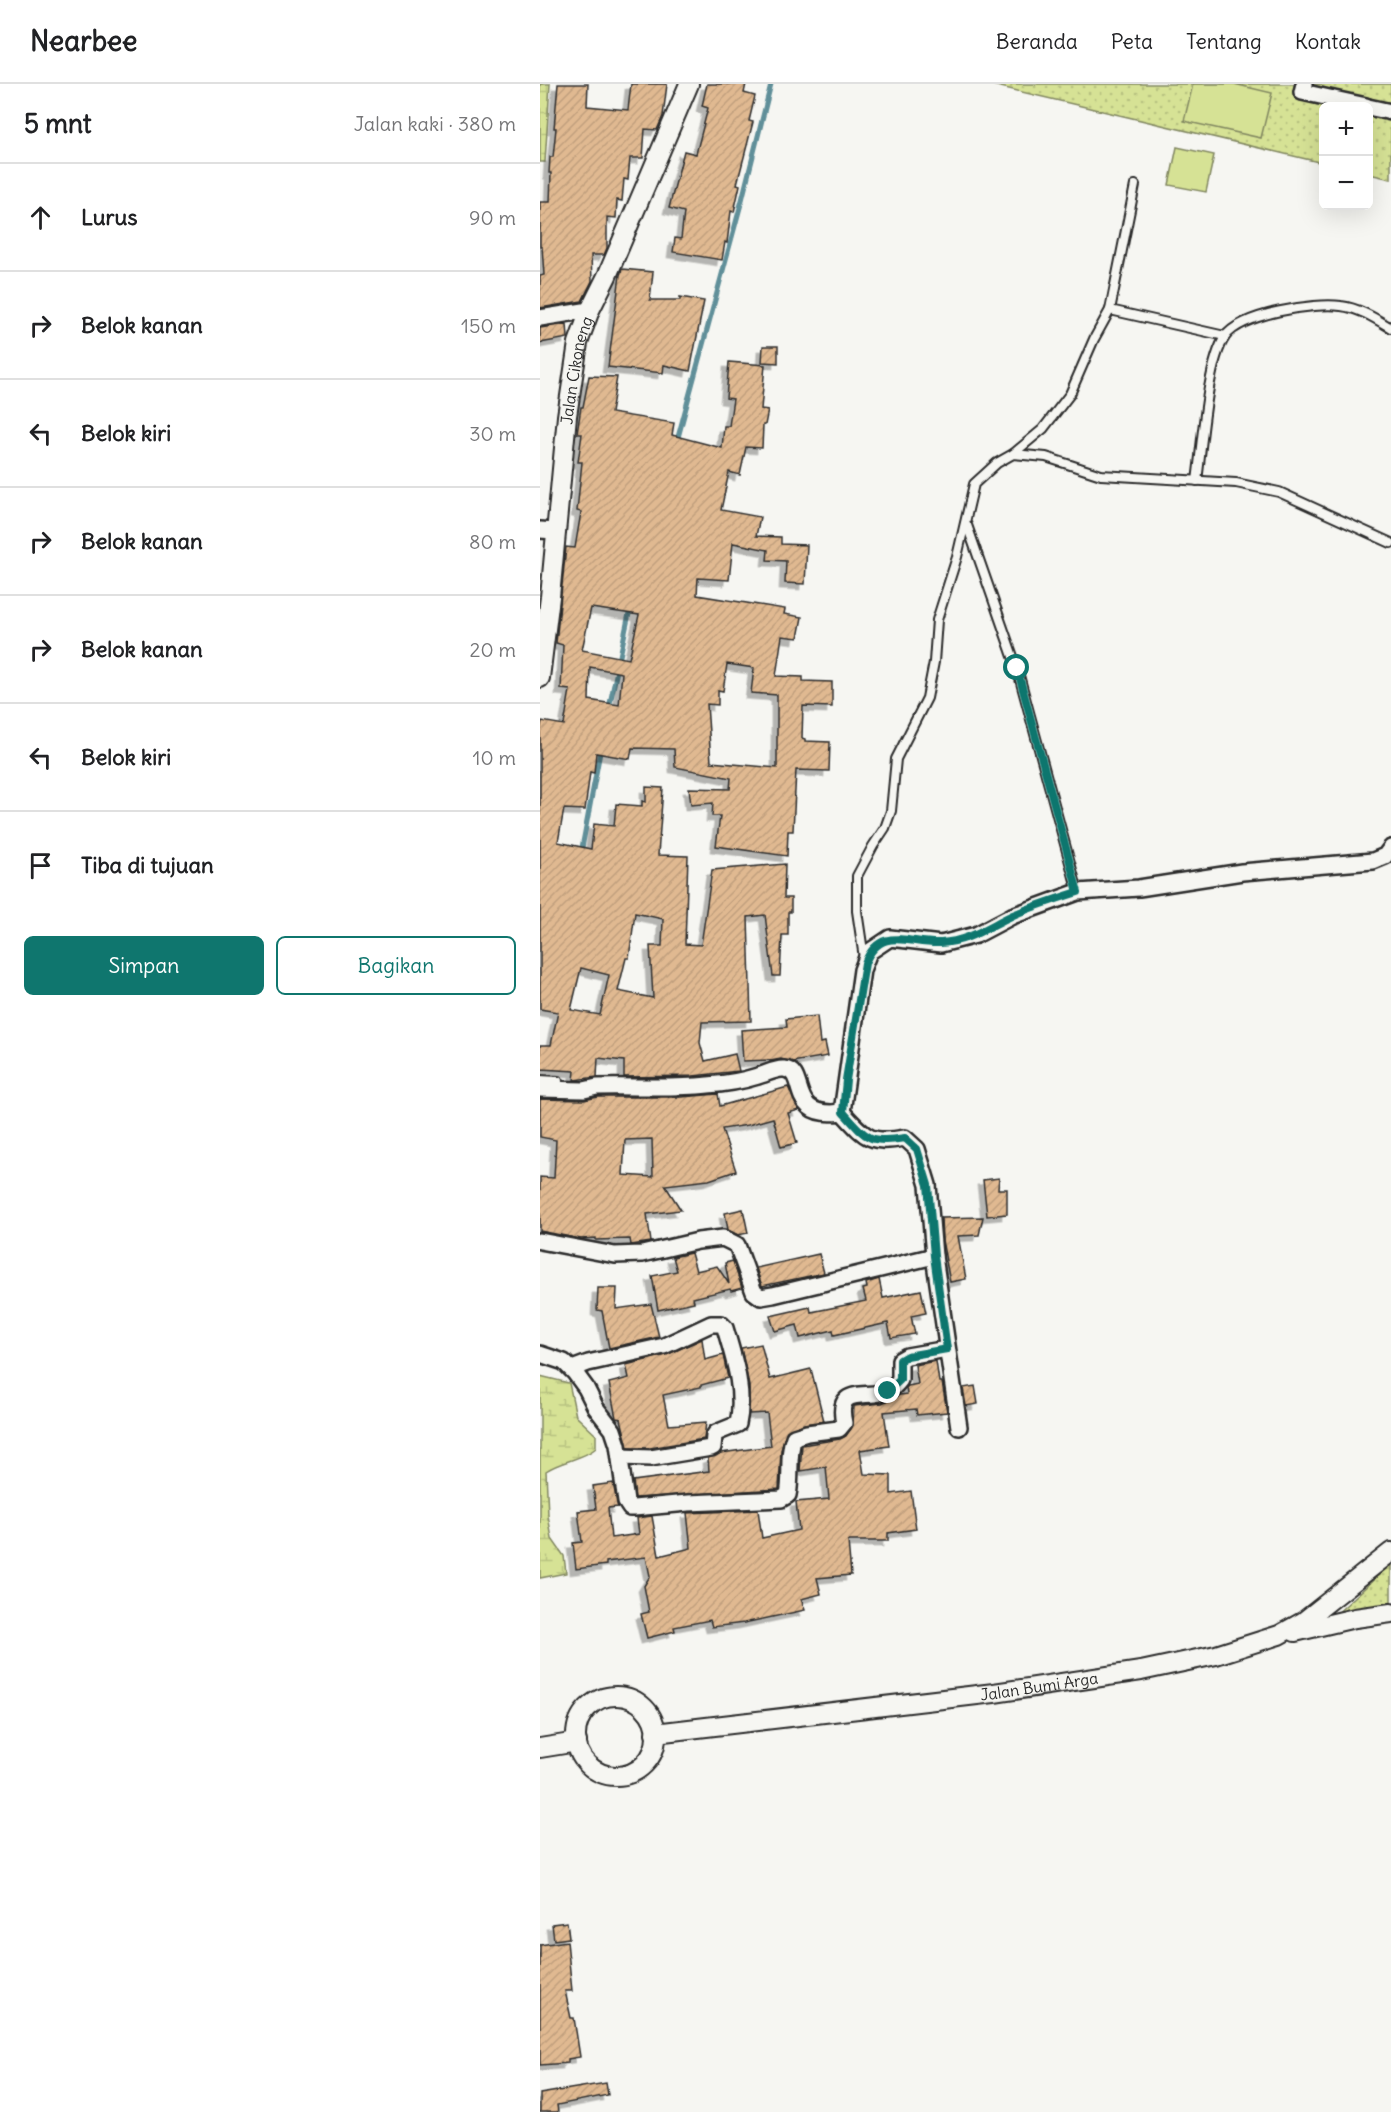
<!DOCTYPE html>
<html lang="id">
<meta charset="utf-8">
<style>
body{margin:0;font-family:Delius,sans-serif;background:#f6f6f6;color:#202124}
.controls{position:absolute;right:18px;top:18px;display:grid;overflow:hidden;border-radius:9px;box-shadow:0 6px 24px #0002}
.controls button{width:54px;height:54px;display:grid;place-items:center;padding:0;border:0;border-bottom:2px solid #e0e0e0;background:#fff;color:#202124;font:30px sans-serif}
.stop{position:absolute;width:18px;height:18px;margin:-14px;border:4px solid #0f766e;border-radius:50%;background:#fff}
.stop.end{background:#0f766e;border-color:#fff;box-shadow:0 2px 6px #0008}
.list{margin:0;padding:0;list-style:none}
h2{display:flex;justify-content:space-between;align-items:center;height:78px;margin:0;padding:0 24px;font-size:26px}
h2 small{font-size:20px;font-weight:400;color:#757577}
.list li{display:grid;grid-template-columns:39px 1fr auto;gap:18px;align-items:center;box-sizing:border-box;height:108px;padding:0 24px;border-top:2px solid #e0e0e0}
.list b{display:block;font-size:22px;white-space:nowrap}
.list em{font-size:20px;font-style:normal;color:#757577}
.actions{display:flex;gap:12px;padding:18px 24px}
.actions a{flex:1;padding:14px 0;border:2px solid #0f766e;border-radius:9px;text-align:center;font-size:21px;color:#0f766e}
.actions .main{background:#0f766e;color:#fff}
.icon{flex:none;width:33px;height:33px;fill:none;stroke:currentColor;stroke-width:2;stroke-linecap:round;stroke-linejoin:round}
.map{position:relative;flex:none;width:851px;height:2028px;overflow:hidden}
header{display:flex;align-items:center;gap:36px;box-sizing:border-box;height:84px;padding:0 30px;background:#fff;border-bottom:2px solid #e0e0e0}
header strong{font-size:28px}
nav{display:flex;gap:33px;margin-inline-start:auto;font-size:21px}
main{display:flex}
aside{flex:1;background:#fff}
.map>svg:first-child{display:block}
</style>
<header>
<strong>Nearbee</strong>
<nav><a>Beranda</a><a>Peta</a><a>Tentang</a><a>Kontak</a></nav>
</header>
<main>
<aside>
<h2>5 mnt<small>Jalan kaki · 380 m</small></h2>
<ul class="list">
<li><svg class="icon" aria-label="ahead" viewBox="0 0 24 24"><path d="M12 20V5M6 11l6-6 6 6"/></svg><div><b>Lurus</b></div><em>90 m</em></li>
<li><svg class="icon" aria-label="right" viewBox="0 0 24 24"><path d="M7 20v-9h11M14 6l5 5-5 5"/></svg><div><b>Belok kanan</b></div><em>150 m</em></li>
<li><svg class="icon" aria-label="left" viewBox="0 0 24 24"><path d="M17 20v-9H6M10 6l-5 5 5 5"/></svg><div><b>Belok kiri</b></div><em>30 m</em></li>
<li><svg class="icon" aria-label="right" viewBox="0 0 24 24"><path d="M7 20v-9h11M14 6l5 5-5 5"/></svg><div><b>Belok kanan</b></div><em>80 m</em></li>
<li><svg class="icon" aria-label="right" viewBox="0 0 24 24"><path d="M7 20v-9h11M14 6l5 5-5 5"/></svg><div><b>Belok kanan</b></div><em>20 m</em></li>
<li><svg class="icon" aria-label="left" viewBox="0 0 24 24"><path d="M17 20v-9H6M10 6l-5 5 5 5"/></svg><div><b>Belok kiri</b></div><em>10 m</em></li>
<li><svg class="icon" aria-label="arrive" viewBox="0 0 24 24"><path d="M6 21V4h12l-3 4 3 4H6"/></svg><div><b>Tiba di tujuan</b></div></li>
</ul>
<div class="actions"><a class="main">Simpan</a><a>Bagikan</a></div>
</aside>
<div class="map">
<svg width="851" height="2028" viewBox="0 0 851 2028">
<defs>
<pattern id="grass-dots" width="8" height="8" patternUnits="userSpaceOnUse" patternTransform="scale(1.5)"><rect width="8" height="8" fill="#d6e295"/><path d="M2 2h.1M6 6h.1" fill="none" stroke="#b8c281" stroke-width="1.8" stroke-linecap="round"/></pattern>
<pattern id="wetland-marsh" width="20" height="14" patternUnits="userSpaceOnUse" patternTransform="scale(1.5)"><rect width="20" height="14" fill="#d6e295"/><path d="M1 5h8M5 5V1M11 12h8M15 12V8" fill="none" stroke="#b8c281"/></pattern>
<pattern id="building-hatch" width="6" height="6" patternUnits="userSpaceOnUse" patternTransform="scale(1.5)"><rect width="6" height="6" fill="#e0b991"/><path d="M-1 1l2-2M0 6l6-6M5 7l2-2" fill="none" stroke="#c09f7d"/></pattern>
<filter id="shadow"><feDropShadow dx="-5.5" dy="5.5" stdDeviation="0" flood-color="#0004"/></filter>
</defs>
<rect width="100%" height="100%" fill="#f6f6f2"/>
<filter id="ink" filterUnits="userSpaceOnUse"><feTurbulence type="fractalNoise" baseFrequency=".0167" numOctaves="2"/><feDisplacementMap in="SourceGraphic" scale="12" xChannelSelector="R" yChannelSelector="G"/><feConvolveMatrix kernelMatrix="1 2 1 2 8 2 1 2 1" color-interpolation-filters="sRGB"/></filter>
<g filter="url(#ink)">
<g fill="url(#grass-dots)" stroke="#808660" stroke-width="1.5">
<polygon points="448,0 851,0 851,95 829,90 828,22 784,22 783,79"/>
<polygon points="851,1480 851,1523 794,1532"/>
</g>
<g fill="url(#wetland-marsh)" stroke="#808660" stroke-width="1.5">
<polygon points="0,0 10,0 5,78 0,78"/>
<path d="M 0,1292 L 29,1299 L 36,1332 L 56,1351 L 56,1364 C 42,1376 22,1376 6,1387 L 8,1431 L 12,1455 L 24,1472 L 26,1489 L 0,1494 Z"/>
</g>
<g fill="#d6e295" stroke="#808660" stroke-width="1.5">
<polygon points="653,0 694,0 732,9 721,54 644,37"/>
<polygon points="637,63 674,71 666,108 629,101"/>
</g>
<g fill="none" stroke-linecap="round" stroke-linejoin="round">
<g stroke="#608f99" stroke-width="5">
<polyline points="137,357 202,116 231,0"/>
<polyline points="69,624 90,525"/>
<polyline points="41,769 61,663"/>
</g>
</g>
<g fill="url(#building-hatch)" stroke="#2b2b2b" stroke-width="1.5" fill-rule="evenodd" filter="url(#shadow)">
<polygon points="18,0 48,0 47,22 88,26 91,0 127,0 123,32 117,46 105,45 103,74 90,74 88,96 84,95 82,117 77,116 76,134 67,133 67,164 64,171 51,171 52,197 42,217 0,224 0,192 4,191 2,163 0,163 0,118 10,118 11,89 9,89 10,73 13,73 16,44 14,44"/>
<polygon points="167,0 206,0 204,9 215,12 209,37 213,38 197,100 200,101 194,128 191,127 187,159 185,158 182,176 133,168 135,154 141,155 144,128 129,124 144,67 156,70 168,24 162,22"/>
<polygon points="82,185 113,188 110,216 140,216 140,213 164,217 150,287 124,281 123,289 68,283 80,191"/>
<polygon points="27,240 28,254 0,259 0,244"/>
<polygon points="223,262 238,262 238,279 222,278"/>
<path d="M 189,278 L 225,281 L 221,325 L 228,326 L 225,341 L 223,341 L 222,364 L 206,363 L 200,391 L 189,388 L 181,426 L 220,433 L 216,452 L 241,453 L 241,460 L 267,461 L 265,500 L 245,499 L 246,477 L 227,476 L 228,466 L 193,459 L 189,496 L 158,494 L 157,511 L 245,525 L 244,530 L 262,533 L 258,554 L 242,552 L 236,592 L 263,593 L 263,597 L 292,598 L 292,623 L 263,622 L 262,654 L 265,655 L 265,657 L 290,658 L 289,687 L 256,686 L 253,747 L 248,747 L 247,772 L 176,762 L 180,732 L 172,732 L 173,719 L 151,721 L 149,704 L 190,705 L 191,694 L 135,683 L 134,665 L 92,664 L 90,675 L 56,669 L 54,689 L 50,688 L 45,726 L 24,725 L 18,758 L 51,765 L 54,740 L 74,742 L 76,720 L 102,722 L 102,717 L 106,718 L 106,703 L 123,704 L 118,771 L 148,772 L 145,860 L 161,861 L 172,786 L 245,780 L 244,814 L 251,814 L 251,828 L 248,828 L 248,851 L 242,851 L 240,892 L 233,892 L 225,831 L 208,833 L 211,937 L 162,938 L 160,959 L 165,977 L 195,970 L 199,987 L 153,992 L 84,993 L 84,977 L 58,974 L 57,993 L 34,996 L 35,987 L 0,985 L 0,961 L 11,961 L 18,928 L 0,925 L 0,647 L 2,637 L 24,641 L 30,606 L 21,605 L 23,561 L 16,559 L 26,463 L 35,464 L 41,428 L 37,427 L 42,378 L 38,378 L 42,350 L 37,350 L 41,323 L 43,323 L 49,292 L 77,293 L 71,329 L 134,339 L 132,351 L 182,364 L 184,342 L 189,342 L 193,315 L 186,314 ZM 51,524 L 99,531 L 89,575 L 42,566 ZM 187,580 L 214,584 L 211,609 L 237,611 L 237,684 L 171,678 L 167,620 L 178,621 L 178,606 L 183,607 ZM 50,583 L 82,589 L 79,621 L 49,616 ZM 95,829 L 123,835 L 122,862 L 110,862 L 113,914 L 78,907 L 86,874 L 89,874 ZM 41,884 L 69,891 L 60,931 L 31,926 Z"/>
<polygon points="277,932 280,959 285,958 288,972 252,978 241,975 230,977 230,976 203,977 201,946 247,943 246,935"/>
<path d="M 248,1003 L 259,1026 L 248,1029 L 257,1059 L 241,1063 L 233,1034 L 208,1041 L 182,1045 L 196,1087 L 169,1096 L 125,1101 L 141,1126 L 107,1130 L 111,1158 L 91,1161 L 90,1155 L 56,1156 L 56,1154 L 41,1155 L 0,1147 L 0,1093 L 14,1094 L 16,1056 L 0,1053 L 0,1015 L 44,1016 L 58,1013 L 141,1013 L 178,1010 L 180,1022 ZM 112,1055 L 113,1093 L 83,1091 L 85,1056 Z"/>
<polygon points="459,1094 458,1105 467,1105 467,1130 447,1132 443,1096"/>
<polygon points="203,1125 208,1149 198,1151 188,1146 185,1129"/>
<polygon points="443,1133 439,1151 418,1152 426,1195 410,1198 402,1156 401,1134"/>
<polygon points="151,1169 156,1187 177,1182 189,1200 185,1179 193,1177 202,1204 191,1207 190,1205 153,1214 154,1218 118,1226 112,1192 137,1187 133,1173"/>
<polygon points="279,1170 284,1189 222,1202 216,1184"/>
<polygon points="339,1195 343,1214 381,1206 386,1229 371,1232 375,1250 351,1254 348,1239 294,1251 293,1246 260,1254 257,1241 235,1247 230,1232 270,1223 271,1228 326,1217 323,1205 327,1204 326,1199"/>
<polygon points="58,1204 77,1204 76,1225 111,1220 119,1253 69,1264 62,1227 57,1226"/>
<polygon points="162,1255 165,1276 183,1271 188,1294 161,1301 161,1303 123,1311 129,1341 166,1338 164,1355 110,1364 88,1364 81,1335 76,1334 69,1299 89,1294 86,1281 126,1271"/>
<polygon points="221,1260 230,1295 271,1285 284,1337 264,1340 247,1347 241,1366 239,1405 95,1414 93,1397 169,1387 168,1374 181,1369 231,1362 227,1329 209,1330 209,1302 201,1264"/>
<polygon points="396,1277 399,1298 402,1298 407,1328 377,1331 376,1325 344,1328 349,1362 320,1366 324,1390 351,1391 351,1410 371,1407 376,1445 348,1449 348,1457 308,1457 311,1491 277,1494 281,1510 261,1515 265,1526 204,1539 172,1543 170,1536 134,1543 135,1547 107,1554 101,1530 109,1528 104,1502 110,1492 106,1473 66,1478 66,1481 36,1485 33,1459 42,1458 38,1427 56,1425 53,1402 73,1399 78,1423 68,1424 71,1454 99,1450 97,1434 112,1432 119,1472 151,1464 147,1429 218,1426 222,1454 259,1446 256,1418 289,1415 286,1383 260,1387 262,1361 300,1355 306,1352 313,1341 314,1322 342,1319 360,1311 367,1310 366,1304 368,1302 378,1300 375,1281"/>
<polygon points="435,1302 438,1320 426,1322 423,1304"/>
<polygon points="27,1838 29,1854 14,1856 12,1840"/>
<polygon points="27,1857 32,1907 25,1907 31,1934 34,1934 40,1973 28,1975 28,1979 0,1981 0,1861"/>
<polygon points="66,1999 68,2011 17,2021 18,2028 0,2028 0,2010"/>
</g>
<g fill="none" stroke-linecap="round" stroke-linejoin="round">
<g stroke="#2b2b2b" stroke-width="12">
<g id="service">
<polyline points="595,101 570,226 685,252"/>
<polyline points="473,370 503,345 530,310 554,255 570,226"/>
<path d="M 657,397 C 662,362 667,279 685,253 C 700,230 775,218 801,222 C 819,224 836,235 851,244"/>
<polyline points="427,441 477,584 538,808"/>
<polyline points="324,874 317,827 317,792 333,762 345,744 351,727 356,675 387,614 394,578 397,536 417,473 434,400 457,379 473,370 506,373 561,391 696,399 739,408 851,459"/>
<polyline points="0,996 18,997"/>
</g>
</g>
<g stroke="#2b2b2b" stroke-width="20">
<g id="minor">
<polyline points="764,0 762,8 826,22"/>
<polyline points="828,23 851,28"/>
<polyline points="0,234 50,226"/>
<polyline points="0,446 15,447"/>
<path d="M 0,1005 L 44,1006 L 57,1003 C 93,1002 131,1005 168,1001 C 184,1000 202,997 218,992 C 226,990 236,984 244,985 C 269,987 245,1036 302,1028"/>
<polyline points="0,1157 75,1171 102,1170 158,1157 183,1154 197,1161 214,1208 221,1213 233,1211 394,1172"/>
<path d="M 0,1270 L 24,1278 L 35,1289 L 46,1304 L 56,1324 L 73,1346 L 78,1361 L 86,1418 L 90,1424 L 94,1424 L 148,1419 L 241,1415 L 248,1411 C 252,1392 247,1371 254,1353 L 267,1349 L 299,1345 L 304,1339 C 295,1299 328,1317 349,1306 C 353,1304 357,1300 360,1296 L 360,1276 L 367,1272 L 407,1265"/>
<path d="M 32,1285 L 48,1279 L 124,1262 L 171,1240 L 181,1240 L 185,1244 C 194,1275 205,1307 198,1340 L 176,1349 L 174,1352 L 173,1363 L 171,1364 L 111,1374 L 80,1373"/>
<path d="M 419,1343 L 394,1172 L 388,1101 L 377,1065 L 365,1054 C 329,1060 326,1054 302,1028 L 322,886 L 329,868 L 350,854 L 401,860 L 436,851 L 472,832 L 538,808 L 599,804 L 702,788 L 833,777 L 845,772 L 851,764"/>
</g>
</g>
<g stroke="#2b2b2b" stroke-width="22">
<g id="tertiary">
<path id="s1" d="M 0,594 L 10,513 L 27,332 L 38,259 L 50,226 L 67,192 L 149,0"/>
<polyline points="755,1548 815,1534 851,1529"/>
<circle cx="76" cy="1652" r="40"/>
<path id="s2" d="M 115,1649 L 454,1609 L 601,1587 L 676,1571 L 739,1551 L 764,1537 L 851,1468"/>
<polyline points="0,1664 37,1658"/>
</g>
</g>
<use href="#service" stroke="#f6f6f2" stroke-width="8"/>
<use href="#minor" stroke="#f6f6f2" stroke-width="15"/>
<use href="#tertiary" stroke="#f6f6f2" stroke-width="18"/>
</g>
</g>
<g fill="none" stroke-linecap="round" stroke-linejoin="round" filter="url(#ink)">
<path stroke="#0f766e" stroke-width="8" d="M 348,1307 L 360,1296 L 360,1276 L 367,1272 L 407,1265 L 394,1172 L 388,1101 L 377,1065 L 365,1054 C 329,1060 326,1054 303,1028 L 306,996 L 325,879 C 341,840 370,861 401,859 C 428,858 449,842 473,831 C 494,822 516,815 538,808 L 477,584"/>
</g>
<g text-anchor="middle" stroke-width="6" stroke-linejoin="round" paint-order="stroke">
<g font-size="16" fill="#2b2b2b" stroke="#f6f6f2">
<text dy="6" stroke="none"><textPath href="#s1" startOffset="310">Jalan Cikoneng</textPath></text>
<text dy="6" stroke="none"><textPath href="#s2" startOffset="387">Jalan Bumi Arga</textPath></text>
</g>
</g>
</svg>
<div class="controls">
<button>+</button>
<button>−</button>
</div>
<div class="stop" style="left:477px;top:584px"></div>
<div class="stop end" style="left:348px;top:1307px"></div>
</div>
</main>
